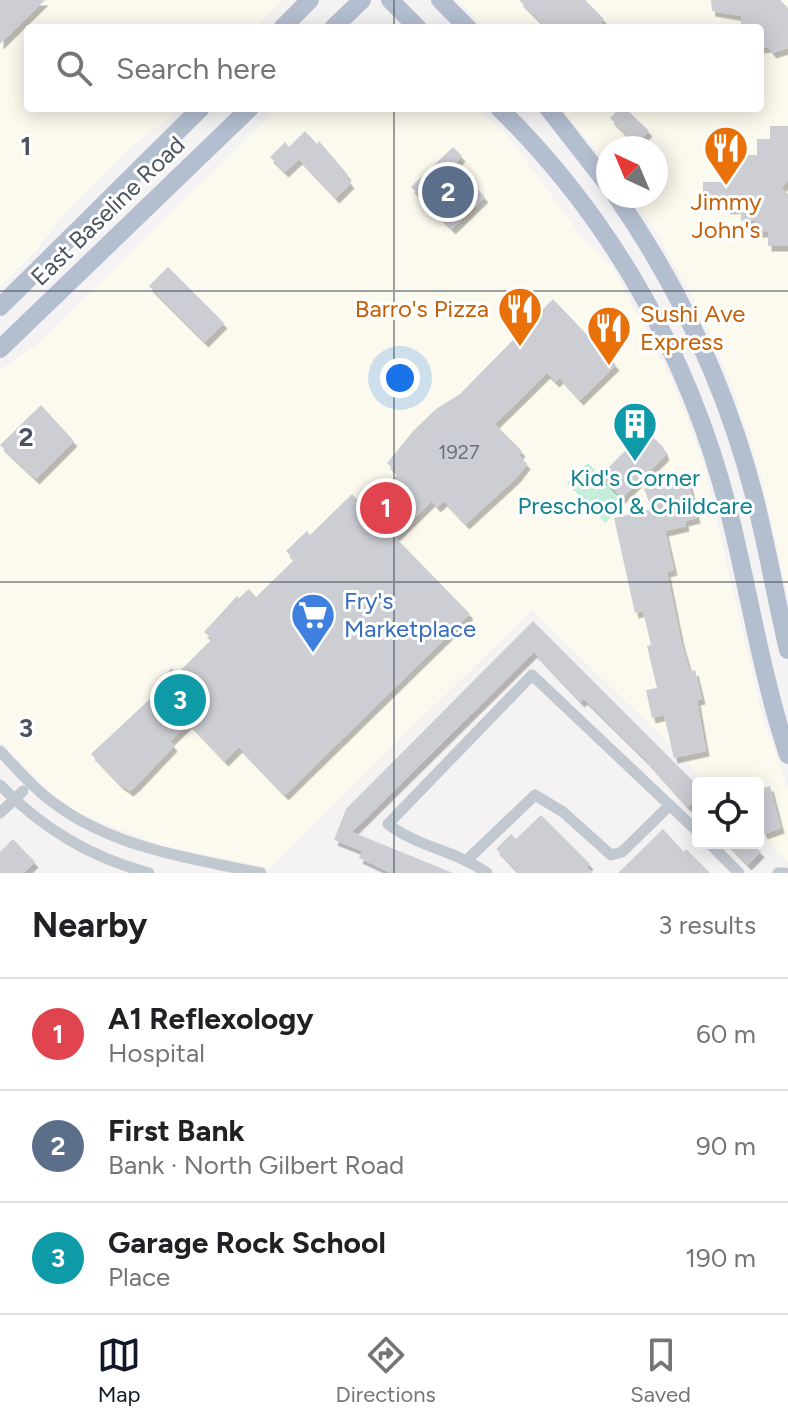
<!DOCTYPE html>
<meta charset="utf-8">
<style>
body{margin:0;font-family:Figtree,sans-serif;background:#f2f2f2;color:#202124}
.controls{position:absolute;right:24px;bottom:24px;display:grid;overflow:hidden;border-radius:8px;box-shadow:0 4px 20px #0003}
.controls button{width:72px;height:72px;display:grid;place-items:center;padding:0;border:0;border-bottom:2px solid #e0e0e0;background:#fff;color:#202124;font:40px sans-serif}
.compass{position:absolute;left:596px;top:136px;width:72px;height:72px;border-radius:50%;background:#fff;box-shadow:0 4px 20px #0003;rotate:316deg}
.you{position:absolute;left:400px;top:378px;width:28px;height:28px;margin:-20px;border:6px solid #fff;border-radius:50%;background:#1a73e8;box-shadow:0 0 0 12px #1a73e833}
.badge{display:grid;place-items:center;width:52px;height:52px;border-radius:50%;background:#111827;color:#fff;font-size:26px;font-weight:700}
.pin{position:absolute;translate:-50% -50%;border:4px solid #fff;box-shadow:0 2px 8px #0006}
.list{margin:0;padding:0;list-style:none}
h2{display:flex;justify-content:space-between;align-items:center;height:104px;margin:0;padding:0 32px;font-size:34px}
h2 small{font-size:26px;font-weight:400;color:#757577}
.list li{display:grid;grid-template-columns:52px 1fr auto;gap:24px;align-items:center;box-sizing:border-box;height:112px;padding:0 32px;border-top:2px solid #e0e0e0}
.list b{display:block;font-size:30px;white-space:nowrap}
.list p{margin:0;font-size:26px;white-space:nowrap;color:#757577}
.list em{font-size:26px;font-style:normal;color:#757577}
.icon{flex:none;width:44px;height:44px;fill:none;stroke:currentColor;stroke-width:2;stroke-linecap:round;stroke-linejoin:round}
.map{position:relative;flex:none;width:788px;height:873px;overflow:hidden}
.search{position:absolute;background:#fff;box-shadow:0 4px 20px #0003;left:24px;right:24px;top:24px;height:88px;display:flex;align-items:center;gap:20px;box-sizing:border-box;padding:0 28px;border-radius:8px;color:#757577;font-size:30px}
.sheet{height:440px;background:#fff}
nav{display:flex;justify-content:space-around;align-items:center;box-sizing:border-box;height:112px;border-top:2px solid #e0e0e0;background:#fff;font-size:22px;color:#757577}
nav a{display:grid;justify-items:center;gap:4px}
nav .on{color:#111827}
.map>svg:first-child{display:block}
</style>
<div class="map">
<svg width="788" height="873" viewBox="0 0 788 873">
<defs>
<filter id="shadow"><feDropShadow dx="3.5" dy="5.5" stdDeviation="0" flood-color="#0004"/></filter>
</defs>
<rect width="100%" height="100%" fill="#f4f2f2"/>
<g fill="#fcfaee">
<polygon points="0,0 284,0 254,28 28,28 28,108 182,108 129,148 65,212 36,251 0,287"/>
<polygon points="457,0 788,0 788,597 761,476 734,392 701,312 654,229 631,196 656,196 656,148 608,148 608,164 560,108 760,108 760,28 484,28"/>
<polygon points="278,108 475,108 505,132 581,236 611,265 672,380 702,458 764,722 788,788 788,862 758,832 758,783 708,783 532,609 270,868 159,845 76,812 52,794 0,741 0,370 36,345"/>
</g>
<polygon fill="#c4eed9" points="588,463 626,503 605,523 567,483"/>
<g fill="#ccced4" filter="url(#shadow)">
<polygon points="0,0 45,0 0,44"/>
<polygon points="519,0 585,0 604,19 600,22 606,28 547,28"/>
<polygon points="711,0 780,0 788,8 788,48 773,53 768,47 760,48 760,28 741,28 741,16 712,11"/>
<polygon points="620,108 625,108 649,131 636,144 610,118"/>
<polygon points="770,126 788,126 788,181 781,188 788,194 788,246 768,246 768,232 755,232 755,221 741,221 741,208 727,209 726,195 703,195 703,182 727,182 726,170 740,169 739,155 757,155 757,139 770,139"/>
<polygon points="305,131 317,144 319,141 348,175 346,177 351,183 336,198 299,159 285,172 270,157 285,142 289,147"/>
<polygon points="453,147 462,156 454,165 485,197 452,229 411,187"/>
<polygon points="168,267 224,323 205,342 149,286"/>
<polygon points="553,299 616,365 580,400 560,378 556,382 547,373 495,424 522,451 519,455 527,464 517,477 466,524 444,501 437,507 432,501 395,537 470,614 285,795 239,747 225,761 189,723 170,741 174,746 137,785 130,791 120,784 91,754 166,684 161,679 172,668 177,674 212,639 204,632 237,596 239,598 249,589 256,597 294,560 286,551 307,531 310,535 352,494 364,507 398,474 387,463 414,430 436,409 460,394"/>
<polygon points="41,405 74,441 36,479 0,445"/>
<polygon points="646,430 663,447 666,455 622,498 600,476"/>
<polygon points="688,478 697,518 685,521 686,526 665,531 674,570 667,572 681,641 690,672 695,670 702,699 697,700 706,751 674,758 664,715 652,718 646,690 657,688 647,646 651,645 643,611 635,613 614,518 652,509 644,489"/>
<polygon points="533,621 698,786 698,810 691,803 688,807 645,759 584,699 581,702 534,652 352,832 453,873 391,873 359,858 362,851 334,840 346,809"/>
<polygon points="770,786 781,828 764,834 758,819 758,790"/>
<polygon points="541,815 590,864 587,867 592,873 519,873 496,849 511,834 516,839"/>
<polygon points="663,829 684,852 686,849 710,873 618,873"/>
<polygon points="13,839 35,862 24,873 0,873 0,852"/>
<polygon points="727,843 752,843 761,852 748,865"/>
</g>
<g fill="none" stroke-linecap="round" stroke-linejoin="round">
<g stroke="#c1c8d0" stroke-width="11">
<path d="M 0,751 C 18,770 36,791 58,806 C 116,848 192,859 261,873"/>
<path d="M 0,785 C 43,829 90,857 149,873"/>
<polyline points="0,813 23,791"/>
<polyline points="709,843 739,873"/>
<polyline points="468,859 535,795 563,812 611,855 622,852 670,805"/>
<path d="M 487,873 C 457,851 417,847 388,824 L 532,675 L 698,832"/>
<polyline points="778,873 785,873"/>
</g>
<g stroke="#b3becf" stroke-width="18">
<polyline points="390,0 418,28"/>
<polyline points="440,0 468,28"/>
<polyline points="282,28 310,0"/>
<polyline points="333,28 362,0"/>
<path d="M 499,108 C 611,218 689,356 728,508 C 749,590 761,674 788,755"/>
<polyline points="548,108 608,185"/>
<path d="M 616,196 C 679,287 726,387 754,495 C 767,546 776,599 788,650"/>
<polyline points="0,307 201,108"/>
<polyline points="0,349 250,108"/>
</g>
</g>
<path fill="none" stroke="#4a535f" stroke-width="2" stroke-opacity="0.55" d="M 394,0 L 394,28M 394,108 L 394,873M 0,291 L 788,291M 0,582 L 788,582"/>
<defs>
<g id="restaurant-pin" transform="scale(2.3)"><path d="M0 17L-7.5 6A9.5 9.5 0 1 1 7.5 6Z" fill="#e8710a" stroke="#fff"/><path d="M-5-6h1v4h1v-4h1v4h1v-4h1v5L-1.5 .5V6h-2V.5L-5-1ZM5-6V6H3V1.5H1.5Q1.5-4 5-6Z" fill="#fff"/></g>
<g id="building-pin" transform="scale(2.3)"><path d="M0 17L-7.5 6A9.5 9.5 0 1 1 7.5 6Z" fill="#0f9aa8" stroke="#fff"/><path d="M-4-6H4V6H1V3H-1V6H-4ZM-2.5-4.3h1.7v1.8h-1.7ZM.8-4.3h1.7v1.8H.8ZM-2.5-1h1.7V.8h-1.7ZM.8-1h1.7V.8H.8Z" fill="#fff"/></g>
<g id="supermarket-pin" transform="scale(2.3)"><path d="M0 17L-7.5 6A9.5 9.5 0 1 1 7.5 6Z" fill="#3f7fe0" stroke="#fff"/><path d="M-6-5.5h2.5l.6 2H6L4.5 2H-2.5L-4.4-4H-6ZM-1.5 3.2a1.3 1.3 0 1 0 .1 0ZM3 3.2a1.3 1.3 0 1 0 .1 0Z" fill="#fff"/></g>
</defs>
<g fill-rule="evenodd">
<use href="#restaurant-pin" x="726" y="148"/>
<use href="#restaurant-pin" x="520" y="309"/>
<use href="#restaurant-pin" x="609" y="328"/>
<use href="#building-pin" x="635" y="424"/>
<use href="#supermarket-pin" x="313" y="615"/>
</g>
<g text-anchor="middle" stroke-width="6" stroke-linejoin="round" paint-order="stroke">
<g font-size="20" fill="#6a727c">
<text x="459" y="459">1927</text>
</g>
<g font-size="24" fill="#c56008" stroke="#fff">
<text x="726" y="210">Jimmy<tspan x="726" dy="28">John's</tspan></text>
<text x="489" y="317" text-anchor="end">Barro's Pizza</text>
<text x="640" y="322" text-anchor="start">Sushi Ave<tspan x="640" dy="28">Express</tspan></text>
</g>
<g font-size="24" fill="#4a535f" stroke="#fff">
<text transform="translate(108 211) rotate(-44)" y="8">East Baseline Road</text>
</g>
<g font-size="24" fill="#0d838f" stroke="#fff">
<text x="635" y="486">Kid's Corner<tspan x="635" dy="28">Preschool &amp; Childcare</tspan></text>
</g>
<g font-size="24" fill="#366cbe" stroke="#fff" text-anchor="start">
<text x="344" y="609">Fry's<tspan x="344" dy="28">Marketplace</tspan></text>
</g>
</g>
<g font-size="26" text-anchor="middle" font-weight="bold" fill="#4a535f" stroke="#fff" stroke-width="6" stroke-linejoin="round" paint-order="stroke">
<text x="26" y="155">1</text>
<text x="26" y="446">2</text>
<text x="26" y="737">3</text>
</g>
</svg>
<div class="controls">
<button><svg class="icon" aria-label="locate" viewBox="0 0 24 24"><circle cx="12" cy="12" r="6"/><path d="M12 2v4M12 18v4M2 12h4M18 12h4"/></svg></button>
</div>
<svg class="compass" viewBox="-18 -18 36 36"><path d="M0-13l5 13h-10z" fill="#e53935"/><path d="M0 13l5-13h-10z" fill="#757577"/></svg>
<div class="you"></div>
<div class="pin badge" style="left:386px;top:508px;background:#e0444e">1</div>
<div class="pin badge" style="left:448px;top:192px;background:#5c6f8a">2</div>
<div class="pin badge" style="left:180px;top:700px;background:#0f9aa8">3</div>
<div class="search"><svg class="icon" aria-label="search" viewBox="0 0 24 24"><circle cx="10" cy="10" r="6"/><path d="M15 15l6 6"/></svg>Search here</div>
</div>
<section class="sheet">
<h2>Nearby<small>3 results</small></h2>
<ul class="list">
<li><span class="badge" style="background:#e0444e">1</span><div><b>A1 Reflexology</b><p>Hospital</p></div><em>60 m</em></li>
<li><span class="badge" style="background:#5c6f8a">2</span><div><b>First Bank</b><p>Bank · North Gilbert Road</p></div><em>90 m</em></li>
<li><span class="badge" style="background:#0f9aa8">3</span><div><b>Garage Rock School</b><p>Place</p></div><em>190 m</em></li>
</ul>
</section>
<nav>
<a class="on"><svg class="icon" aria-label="map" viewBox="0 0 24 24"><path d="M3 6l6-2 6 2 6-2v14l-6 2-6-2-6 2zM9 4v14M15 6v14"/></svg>Map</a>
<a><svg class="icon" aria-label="directions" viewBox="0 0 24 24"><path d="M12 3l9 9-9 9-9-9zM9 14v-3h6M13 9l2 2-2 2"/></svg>Directions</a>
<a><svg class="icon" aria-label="saved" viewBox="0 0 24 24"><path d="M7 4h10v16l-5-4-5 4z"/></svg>Saved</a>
</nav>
